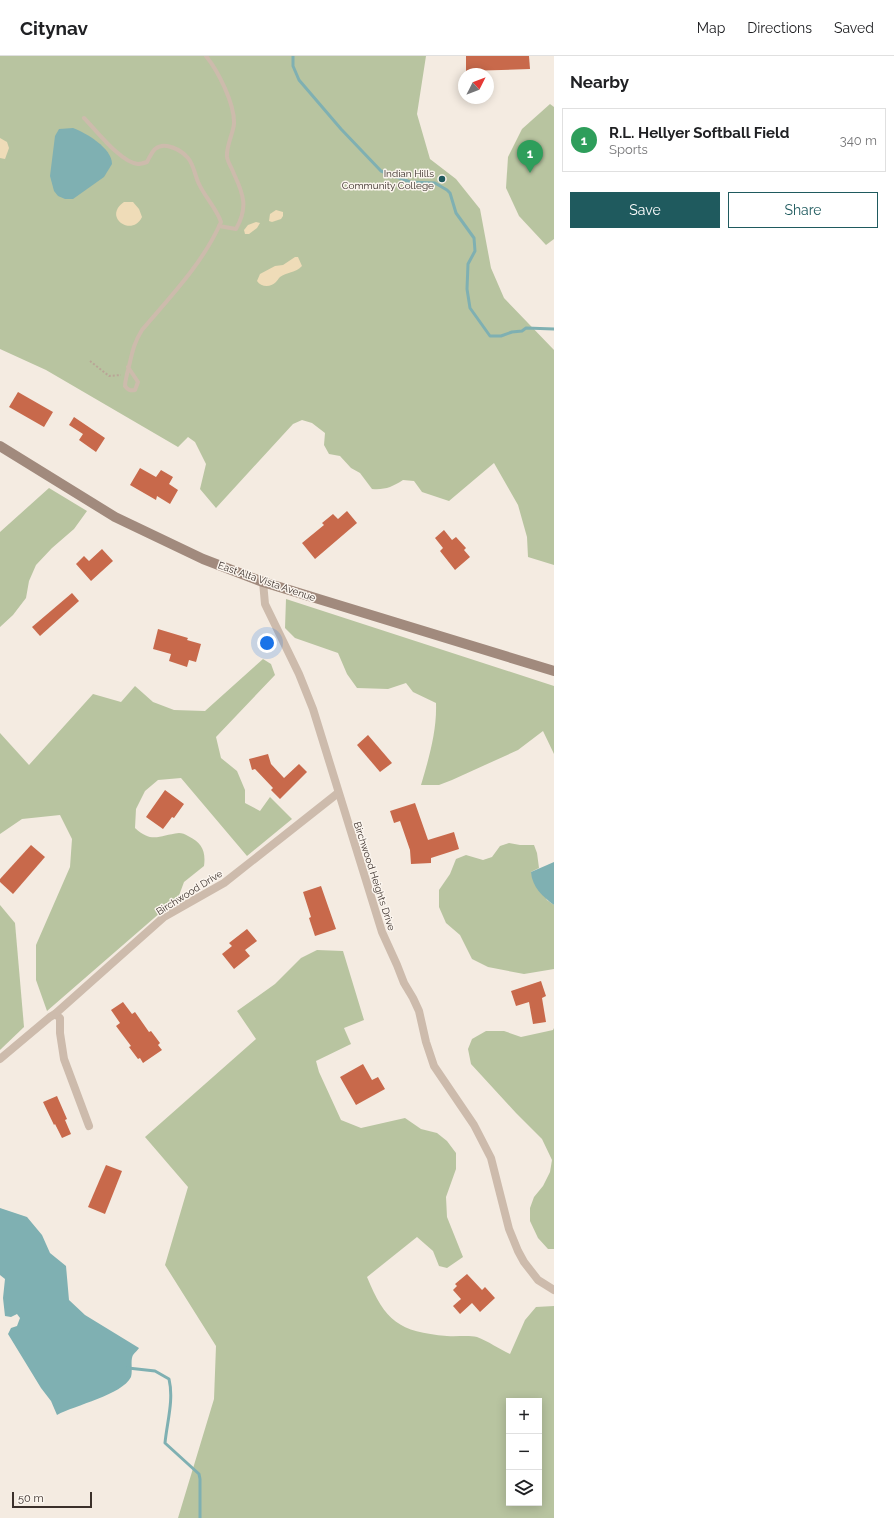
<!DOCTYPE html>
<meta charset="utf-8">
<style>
body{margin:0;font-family:Raleway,sans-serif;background:#f2f2f2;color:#202124}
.controls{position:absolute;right:12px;bottom:12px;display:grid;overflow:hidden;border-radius:0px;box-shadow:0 2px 10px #0003}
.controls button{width:36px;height:36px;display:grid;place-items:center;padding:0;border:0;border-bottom:1px solid #e0e0e0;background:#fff;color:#202124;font:20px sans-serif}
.compass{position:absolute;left:458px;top:12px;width:36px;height:36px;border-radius:50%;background:#fff;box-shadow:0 2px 10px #0003;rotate:48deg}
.scale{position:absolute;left:12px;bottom:10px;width:80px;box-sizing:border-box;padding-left:4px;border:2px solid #3b302b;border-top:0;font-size:11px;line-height:14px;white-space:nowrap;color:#3b302b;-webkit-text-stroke:3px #fbf5ee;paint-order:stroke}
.you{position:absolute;left:267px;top:587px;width:14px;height:14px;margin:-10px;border:3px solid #fff;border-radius:50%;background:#1a73e8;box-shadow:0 0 0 6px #1a73e833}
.badge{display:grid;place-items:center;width:26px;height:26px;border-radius:50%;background:#1f5a5e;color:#fff;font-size:13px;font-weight:700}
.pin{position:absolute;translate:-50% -33px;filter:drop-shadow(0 1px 2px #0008)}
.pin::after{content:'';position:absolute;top:21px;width:14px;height:12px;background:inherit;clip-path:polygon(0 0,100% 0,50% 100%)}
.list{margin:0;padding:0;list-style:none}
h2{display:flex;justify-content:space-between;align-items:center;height:52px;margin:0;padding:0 16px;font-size:17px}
h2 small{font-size:13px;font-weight:400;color:#757577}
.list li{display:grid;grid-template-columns:26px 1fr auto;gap:12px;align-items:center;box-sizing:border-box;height:64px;margin:0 8px 8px;padding:0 8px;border:1px solid #e0e0e0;border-radius:0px}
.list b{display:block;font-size:15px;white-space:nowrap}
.list p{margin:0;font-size:13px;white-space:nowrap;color:#757577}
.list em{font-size:13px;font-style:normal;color:#757577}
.actions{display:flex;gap:8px;padding:12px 16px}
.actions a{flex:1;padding:9px 0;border:1px solid #1f5a5e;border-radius:0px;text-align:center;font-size:14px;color:#1f5a5e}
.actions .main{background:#1f5a5e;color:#fff}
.icon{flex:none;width:22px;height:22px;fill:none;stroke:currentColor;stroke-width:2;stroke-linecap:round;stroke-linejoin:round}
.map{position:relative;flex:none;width:554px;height:1462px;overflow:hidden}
header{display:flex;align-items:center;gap:24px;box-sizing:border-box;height:56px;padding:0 20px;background:#fff;border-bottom:1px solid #e0e0e0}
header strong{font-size:19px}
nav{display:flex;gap:22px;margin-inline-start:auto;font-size:14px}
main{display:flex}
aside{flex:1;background:#fff}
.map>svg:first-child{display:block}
</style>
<header>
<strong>Citynav</strong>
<nav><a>Map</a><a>Directions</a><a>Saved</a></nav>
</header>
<main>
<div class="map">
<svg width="554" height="1462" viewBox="0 0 554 1462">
<rect width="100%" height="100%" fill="#f4ebe1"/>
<g fill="#b8c4a0" fill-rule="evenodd">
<path d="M 0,0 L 426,0 L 417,58 L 430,103 L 456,123 L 480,153 L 491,212 L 504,242 L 554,294 L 554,509 L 528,501 L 527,481 L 518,449 L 494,407 L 449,445 L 422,436 L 414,425 L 403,424 C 392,431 385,434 372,433 L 360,417 L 351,412 L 340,400 L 329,398 L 324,389 L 325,377 L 312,367 L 302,364 L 293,368 L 216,452 L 200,433 L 206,408 L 195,386 L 188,381 L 178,391 L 46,314 L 0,293 Z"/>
<polygon points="550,48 554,51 554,183 546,189 519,160 506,132 508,101 522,73"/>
<polygon points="49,432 87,455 74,473 52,492 36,509 29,525 26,542 13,559 0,571 0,476"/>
<path d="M 286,543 L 554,630 L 554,698 L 543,675 L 518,694 L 452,724 L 439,729 L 421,729 C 429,702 437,675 436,647 L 413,636 L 406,627 L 388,633 L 357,632 L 347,618 L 338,597 L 295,582 L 285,572 Z"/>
<path d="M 263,603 L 271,608 L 275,619 L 216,681 L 221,702 L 237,715 L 245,734 L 245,747 L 260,755 L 270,741 L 292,763 L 247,800 L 181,722 L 158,724 L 145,735 L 136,753 L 135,772 C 152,788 160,779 179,777 C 182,777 185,778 188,780 C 202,787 206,795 204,810 L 184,826 L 177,845 L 161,856 L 47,955 L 36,924 L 36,889 L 70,811 L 72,783 L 60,759 L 22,763 L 0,778 L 0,677 L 29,709 L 93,638 L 121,646 L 135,630 L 153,646 L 174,654 L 205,655 Z"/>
<polygon points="509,787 520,789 534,789 537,797 539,812 531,816 547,844 554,849 554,913 524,918 488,911 472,903 460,879 446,867 439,851 439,834 450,818 456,803 466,799 483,804 492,801 500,790"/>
<polygon points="0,849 15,867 24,971 0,994"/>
<path d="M 317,894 L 343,895 L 364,964 L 344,972 L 351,988 L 316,1005 L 319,1016 L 341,1064 L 361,1072 L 405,1062 L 421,1073 L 437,1077 L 447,1085 L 456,1097 L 456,1113 L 446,1141 L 447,1161 L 463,1201 L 447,1212 L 439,1210 L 433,1195 L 417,1181 L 367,1221 C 385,1265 399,1276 447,1280 C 456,1281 468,1279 477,1281 C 488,1285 499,1293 510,1298 L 525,1264 L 536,1251 L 554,1250 L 554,1462 L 178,1462 L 214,1343 L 216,1290 L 165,1209 L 188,1131 L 145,1081 L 256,983 L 237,955 L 275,928 L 301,902 ZM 509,1345 L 539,1345 L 539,1447 L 509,1447 Z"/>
<polygon points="554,972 554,1193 548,1193 538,1182 530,1165 530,1152 534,1141 543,1130 550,1116 552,1104 542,1083 516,1057 471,1008 468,993 472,983 486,975 504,975 521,981 553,974"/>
</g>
<g fill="#efdcb8">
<polygon points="0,82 7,86 9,92 5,103 0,102"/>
<path d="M 124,146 L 133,146 L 139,153 L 142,161 C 132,182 102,161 124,146 Z"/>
<polygon points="276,154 283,156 283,160 281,163 272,166 269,165 270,158"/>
<polygon points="256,166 260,167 257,172 249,178 245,178 244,174 248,169"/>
<path d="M 295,201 L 298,201 L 302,210 C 296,217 286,216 280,221 C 278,223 277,225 276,226 C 270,232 261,231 257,225 L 260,218 L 275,210 L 283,209 Z"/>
</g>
<g fill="#7fb0b2">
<path d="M 73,72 C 86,77 112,92 112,108 L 104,121 L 73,143 L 65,143 L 58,140 L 54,135 L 50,120 L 55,80 L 59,73 Z"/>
<path d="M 554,806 L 554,849 C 543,841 532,831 531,816 Z"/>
<path d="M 0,1152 L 27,1161 L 42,1179 L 50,1197 L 66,1210 L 69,1244 L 85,1259 L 139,1292 C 138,1294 135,1296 133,1299 C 130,1305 133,1314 131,1321 C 122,1339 75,1349 57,1359 L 51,1345 L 41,1332 L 8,1278 L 11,1272 L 17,1270 L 20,1262 L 17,1258 L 11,1261 L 5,1260 L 3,1242 L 5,1223 L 0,1219 Z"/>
</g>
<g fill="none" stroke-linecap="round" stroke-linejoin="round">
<g stroke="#7fb0b2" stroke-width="3">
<polyline points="293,0 293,10 299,24 341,73 381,115 410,126 435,127 447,134 450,137 456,157 474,182 475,195 468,208 467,233 470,252 490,280 501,280 512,276 522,275 526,272 554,273"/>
<path d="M 128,1312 L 155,1315 L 169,1323 C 174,1344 167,1366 165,1387 L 199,1418 L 200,1423 L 200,1462"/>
</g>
</g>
<g fill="#c8694b">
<polygon points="466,0 529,0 530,13 466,15"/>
<polygon points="18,336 53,356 44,371 9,351"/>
<polygon points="74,361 105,382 96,396 79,384 83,378 69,369"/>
<polygon points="140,412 156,421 161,414 173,421 169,428 178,434 170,448 157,440 156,444 130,429"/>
<polygon points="347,455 357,467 315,503 302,487 324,469 322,467 333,458 338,463"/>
<polygon points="444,474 452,484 456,481 466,492 464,494 470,501 455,514 440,495 443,492 435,482"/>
<polygon points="102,493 113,505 91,525 76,508 84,500 89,505"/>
<polygon points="72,537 79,545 40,580 32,571"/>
<polygon points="158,573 188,582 187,584 201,588 196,606 189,604 187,611 169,605 171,598 153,593"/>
<polygon points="368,679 392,707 380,716 357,689"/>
<polygon points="268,698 271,708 284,722 299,708 307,716 280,743 271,734 273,732 255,713 252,714 249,703"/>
<polygon points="165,734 184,748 174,762 172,761 163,773 146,761"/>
<polygon points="415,747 428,784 454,776 459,793 431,802 431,807 411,808 410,794 400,765 394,767 390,755"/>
<polygon points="31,789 45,801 13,838 0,826 0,823"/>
<polygon points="321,830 336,873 315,880 309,862 311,861 303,836"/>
<polygon points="247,873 257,885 245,894 250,900 234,913 222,898 232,890 229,887"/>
<polygon points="541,925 546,940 542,942 546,966 533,968 529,946 516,950 511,935"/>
<polygon points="123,946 132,958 135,956 149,976 151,975 160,987 158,989 162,994 143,1007 140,1002 138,1003 129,991 131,990 116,970 120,967 111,954"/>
<polygon points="363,1008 372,1024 378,1021 385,1033 356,1049 340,1021"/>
<polygon points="57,1040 67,1063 65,1064 71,1078 62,1082 55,1068 54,1069 43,1046"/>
<polygon points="106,1109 122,1115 105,1158 88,1151"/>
<polygon points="467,1218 482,1234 485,1231 495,1242 480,1256 472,1247 460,1258 453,1250 461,1243 453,1234 457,1230 455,1228"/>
</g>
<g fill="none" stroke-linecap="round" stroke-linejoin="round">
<polyline stroke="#b9a596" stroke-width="2" stroke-dasharray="2 2" stroke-linecap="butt" points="90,305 109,320 121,319"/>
<g stroke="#cdbbac" stroke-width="4">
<path d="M 206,0 C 218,15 235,48 234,68 C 233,78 226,90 227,101 C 228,107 232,112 234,118 C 244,139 248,152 236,173 L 219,170"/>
<path d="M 84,62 C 96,74 121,107 138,108 C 141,108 144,107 147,106 C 149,102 152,96 155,93 C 165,85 181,94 188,102 C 194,109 195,120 199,128 C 205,141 216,152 221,166 C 203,207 171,240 142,274 C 132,290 132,300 127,318 C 126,323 125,326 125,330 C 128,334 130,335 135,334 L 138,326 L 128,311"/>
</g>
<g stroke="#cdbbac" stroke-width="8">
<polyline points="263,526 265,548 299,618 313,653 382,876 397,909 404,927 413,942 419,955 426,986 434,1010 474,1069 491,1102 509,1173 518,1195 524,1206 538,1224 554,1234"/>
<polyline points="55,958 60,962 60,977 64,1003 89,1070"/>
<polyline points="0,1003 50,961 55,958 164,861 224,827 338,737"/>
</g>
<polyline stroke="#a18a7d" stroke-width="10" points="0,390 115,461 203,503 263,526 554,615"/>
</g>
<circle fill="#1f5a5e" stroke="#fbf5ee" stroke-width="1.5" cx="442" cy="123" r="4"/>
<g text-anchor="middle" stroke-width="3" stroke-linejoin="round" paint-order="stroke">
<g font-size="10" fill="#3b302b" stroke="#fbf5ee" text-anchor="end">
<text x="434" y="121">Indian Hills<tspan x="434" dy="12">Community College</tspan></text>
</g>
<g font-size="10" fill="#3b302b" stroke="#fbf5ee">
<text transform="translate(267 525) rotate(19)" y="4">East Alta Vista Avenue</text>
<text transform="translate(375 820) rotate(72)" y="4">Birchwood Heights Drive</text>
<text transform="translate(189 836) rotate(-32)" y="4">Birchwood Drive</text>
</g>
</g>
</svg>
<div class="controls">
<button>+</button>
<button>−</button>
<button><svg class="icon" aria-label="layers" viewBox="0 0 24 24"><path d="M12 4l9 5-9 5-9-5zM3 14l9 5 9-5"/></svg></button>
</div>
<svg class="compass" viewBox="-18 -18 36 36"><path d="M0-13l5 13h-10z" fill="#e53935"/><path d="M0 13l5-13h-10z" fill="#757577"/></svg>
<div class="scale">50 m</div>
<div class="you"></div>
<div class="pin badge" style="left:530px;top:117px;background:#2e9e5b">1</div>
</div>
<aside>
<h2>Nearby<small></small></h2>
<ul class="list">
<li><span class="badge" style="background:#2e9e5b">1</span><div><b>R.L. Hellyer Softball Field</b><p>Sports</p></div><em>340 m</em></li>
</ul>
<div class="actions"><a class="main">Save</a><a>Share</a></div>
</aside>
</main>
